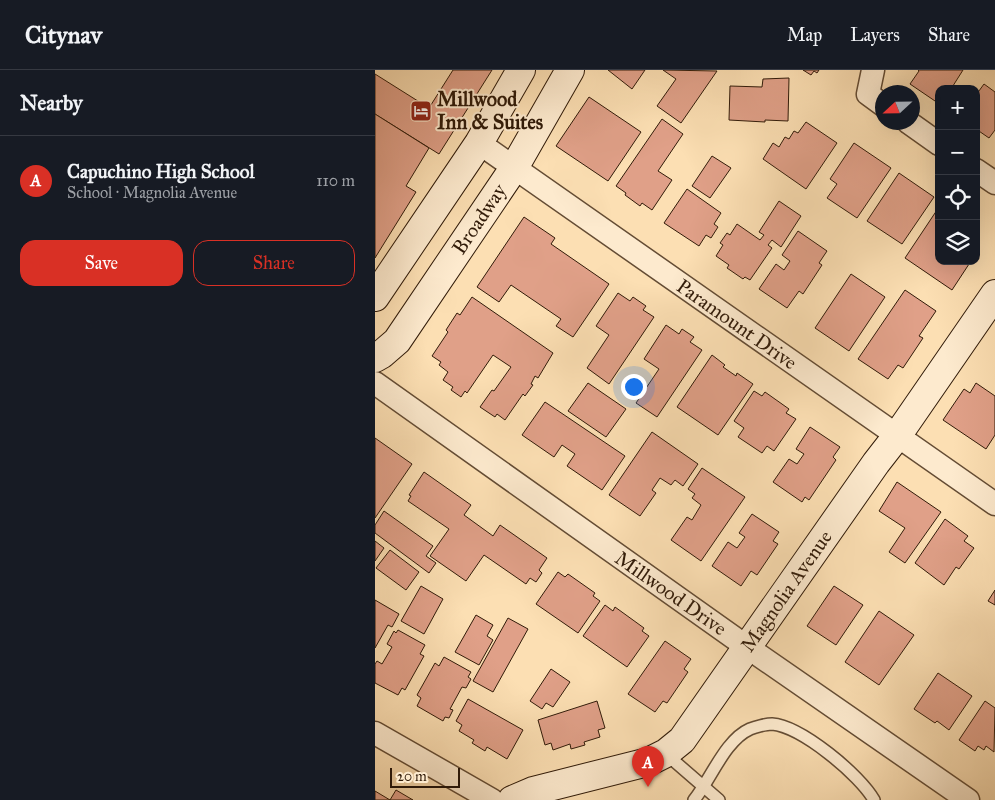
<!DOCTYPE html>
<meta charset="utf-8">
<style>
body{margin:0;font-family:"IM FELL Great Primer",serif;background:#20242c;color:#f1f3f6}
.controls{position:absolute;right:15px;top:15px;display:grid;overflow:hidden;border-radius:10px;box-shadow:0 5px 20px #0002}
.controls button{width:45px;height:45px;display:grid;place-items:center;padding:0;border:0;border-bottom:1px solid #363941;background:#171b24;color:#f1f3f6;font:25px sans-serif}
.compass{position:absolute;left:500px;top:15px;width:45px;height:45px;border-radius:50%;background:#171b24;box-shadow:0 5px 20px #0002;rotate:248deg}
.scale{position:absolute;left:15px;bottom:12px;width:70px;box-sizing:border-box;padding-left:5px;border:2px solid #311b09;border-top:0;font-size:14px;line-height:18px;white-space:nowrap;color:#311b09;-webkit-text-stroke:4px #fdeace;paint-order:stroke}
.you{position:absolute;left:258px;top:316px;width:18px;height:18px;margin:-12px;border:4px solid #fff;border-radius:50%;background:#1a73e8;box-shadow:0 0 0 8px #1a73e833}
.badge{display:grid;place-items:center;width:32px;height:32px;border-radius:50%;background:#d93025;color:#fff;font-size:16px;font-weight:700}
.pin{position:absolute;translate:-50% -41px;filter:drop-shadow(0 1px 2px #0008)}
.pin::after{content:'';position:absolute;top:26px;width:18px;height:15px;background:inherit;clip-path:polygon(0 0,100% 0,50% 100%)}
.list{margin:0;padding:0;list-style:none}
h2{display:flex;justify-content:space-between;align-items:center;height:65px;margin:0;padding:0 20px;font-size:21px}
h2 small{font-size:16px;font-weight:400;color:#9ea1a6}
.list li{display:grid;grid-template-columns:32px 1fr auto;gap:15px;align-items:center;box-sizing:border-box;height:90px;padding:0 20px;border-top:1px solid #363941}
.list b{display:block;font-size:19px;white-space:nowrap}
.list p{margin:0;font-size:16px;white-space:nowrap;color:#9ea1a6}
.list em{font-size:16px;font-style:normal;color:#9ea1a6}
.actions{display:flex;gap:10px;padding:15px 20px}
.actions a{flex:1;padding:11px 0;border:1px solid #d93025;border-radius:15px;text-align:center;font-size:18px;color:#d93025}
.actions .main{background:#d93025;color:#fff}
.icon{flex:none;width:28px;height:28px;fill:none;stroke:currentColor;stroke-width:2;stroke-linecap:round;stroke-linejoin:round}
.map{position:relative;flex:none;width:620px;height:730px;overflow:hidden}
header{display:flex;align-items:center;gap:30px;box-sizing:border-box;height:70px;padding:0 25px;background:#171b24;border-bottom:1px solid #363941}
header strong{font-size:24px}
nav{display:flex;gap:28px;margin-inline-start:auto;font-size:18px}
main{display:flex}
aside{flex:1;background:#171b24}
.map>svg:first-child{display:block}
</style>
<header>
<strong>Citynav</strong>
<nav><a>Map</a><a>Layers</a><a>Share</a></nav>
</header>
<main>
<aside>
<h2>Nearby<small></small></h2>
<ul class="list">
<li><span class="badge">A</span><div><b>Capuchino High School</b><p>School · Magnolia Avenue</p></div><em>110 m</em></li>
</ul>
<div class="actions"><a class="main">Save</a><a>Share</a></div>
</aside>
<div class="map">
<svg width="620" height="730" viewBox="0 0 620 730">
<rect width="100%" height="100%" fill="#fcdfb3"/>
<filter id="stains"><feTurbulence type="fractalNoise" baseFrequency=".004" numOctaves="4"/><feColorMatrix values="0 0 0 0 .2 0 0 0 0 .09 0 0 0 0 .02 0 0 0 .5 -.17"/></filter>
<radialGradient id="worn" r=".72"><stop offset=".6" stop-color="#630" stop-opacity="0"/><stop offset="1" stop-color="#630" stop-opacity=".3"/></radialGradient>
<g fill="#e0a088" stroke="#311b09">
<polygon points="78,0 117,0 64,84 0,44 0,4 54,38"/>
<polygon points="233,0 270,0 257,19"/>
<polygon points="288,0 342,1 306,53 282,36 301,9"/>
<polygon points="428,0 444,0 442,3 439,1 436,5"/>
<polygon points="543,0 588,0 576,19 569,17 564,19 564,26 560,31 535,14 544,1"/>
<polygon points="414,8 413,51 390,50 390,52 354,50 355,16 387,17 388,9"/>
<polygon points="609,14 620,22 620,60 614,68 601,59 601,25"/>
<polygon points="214,27 266,62 233,111 181,76"/>
<polygon points="0,44 54,78 31,116 41,122 0,188"/>
<polygon points="287,49 308,64 283,101 297,110 277,140 267,133 265,136 250,125 251,123 241,116"/>
<polygon points="431,52 462,73 431,119 388,89 398,73 404,77 410,67 414,69 419,61 423,63"/>
<polygon points="479,73 516,98 482,148 452,128 462,114 455,109"/>
<polygon points="337,86 356,98 335,128 317,116"/>
<polygon points="524,103 559,127 527,174 492,151"/>
<polygon points="312,119 346,143 339,154 343,157 336,168 331,165 324,176 289,153"/>
<polygon points="404,131 426,146 406,177 397,170 393,175 397,178 375,210 370,207 368,209 352,198 354,195 341,186 348,175 345,173 352,163 355,165 362,154 385,170 389,165 384,162"/>
<polygon points="564,137 564,191 596,191 577,220 530,188"/>
<polygon points="149,147 180,168 176,174 234,214 198,267 181,256 186,249 136,215 124,232 102,217"/>
<polygon points="423,161 452,181 444,193 447,195 428,224 424,221 412,238 384,219 401,194 409,200 415,191 407,185"/>
<polygon points="476,204 510,227 474,281 440,258"/>
<polygon points="530,220 561,241 544,266 548,268 528,298 523,295 513,309 483,289"/>
<polygon points="243,223 255,231 258,227 271,236 268,240 279,247 234,314 212,298 234,265 221,256"/>
<polygon points="97,227 178,283 163,308 160,306 156,314 158,315 150,326 148,324 130,350 122,344 120,347 105,337 117,320 119,321 136,297 118,285 92,323 90,321 86,327 76,320 78,317 68,310 73,302 64,295 66,292 57,286 73,262 71,260 82,243 85,245"/>
<polygon points="291,255 304,264 307,259 319,267 315,272 327,280 282,347 261,333 284,299 269,289"/>
<polygon points="337,285 350,295 348,297 361,306 362,303 378,314 343,365 302,337"/>
<polygon points="213,313 251,339 231,367 193,341"/>
<polygon points="601,313 620,326 620,365 611,379 568,350 589,319 595,323"/>
<polygon points="379,321 387,326 390,322 414,339 411,343 421,349 399,381 392,376 387,383 363,367 369,358 359,351"/>
<polygon points="170,332 250,386 227,420 192,396 200,384 187,375 179,387 147,365"/>
<polygon points="435,357 465,377 458,387 461,390 434,430 430,427 427,432 398,412 414,389 422,394 429,384 421,379"/>
<polygon points="277,362 323,394 308,416 300,410 296,415 285,408 277,420 281,423 265,446 234,425"/>
<polygon points="0,368 37,394 0,448"/>
<polygon points="327,398 370,427 326,491 296,470 312,447 317,450 326,435 317,428 320,424 313,419"/>
<polygon points="49,402 96,435 89,445 118,466 125,455 172,488 164,500 167,503 161,512 155,508 151,514 109,485 91,511 55,486 74,459 33,431 36,426 34,425"/>
<polygon points="522,412 566,442 530,493 514,482 530,458 504,441"/>
<polygon points="9,441 58,476 51,486 61,493 54,503 0,463 0,455"/>
<polygon points="377,444 404,462 398,471 403,474 382,505 376,501 366,516 337,496 353,472 362,478 370,467 364,463"/>
<polygon points="570,449 593,466 589,471 599,478 584,499 581,497 569,515 540,493"/>
<polygon points="0,471 9,478 0,491"/>
<polygon points="15,480 44,502 31,520 1,498"/>
<polygon points="183,502 190,507 193,504 220,523 218,526 225,531 203,563 161,534"/>
<polygon points="46,516 68,529 49,564 26,551"/>
<polygon points="459,516 488,535 461,575 432,556"/>
<polygon points="620,520 620,535 613,531"/>
<polygon points="0,530 24,544 17,557 13,555 0,578"/>
<polygon points="230,535 238,541 240,537 269,558 267,561 274,566 252,597 208,566"/>
<polygon points="504,541 539,565 504,615 470,592"/>
<polygon points="101,545 118,555 112,566 118,570 104,595 80,582"/>
<polygon points="133,548 153,559 118,622 98,611"/>
<polygon points="23,560 50,575 45,584 49,586 30,620 27,618 23,625 0,613 0,594 2,591 7,594 17,577 12,574 19,561 21,563"/>
<polygon points="290,571 316,589 309,599 313,602 292,633 288,631 280,642 253,624"/>
<polygon points="69,587 96,602 93,607 96,609 91,618 87,617 75,639 78,640 74,648 70,647 68,651 42,636 46,628 42,625 60,593 64,596"/>
<polygon points="176,599 195,612 178,637 171,633 167,639 155,631"/>
<polygon points="563,603 597,626 574,660 562,651 560,653 539,639"/>
<polygon points="93,629 148,660 132,689 112,677 110,681 97,673 99,670 84,661 87,655 81,651"/>
<polygon points="222,631 230,658 223,660 225,667 209,672 210,675 196,679 195,674 178,680 176,673 170,675 163,650"/>
<polygon points="610,631 620,638 619,682 611,676 609,680 603,676 600,681 584,670"/>
<polygon points="21,720 38,730 0,730 0,721 15,730"/>
</g>
<g fill="none" stroke-linecap="round" stroke-linejoin="round">
<g stroke="#644c34" stroke-width="14">
<g id="lane">
<polyline points="291,684 344,730"/>
<path d="M 319,730 C 336,709 350,670 375,659 C 380,657 391,654 397,654 C 426,656 485,705 499,730"/>
</g>
</g>
<g stroke="#644c34" stroke-width="25">
<g id="street">
<polyline points="498,0 493,24 508,35"/>
<polyline points="533,52 564,74"/>
<polyline points="104,73 620,434"/>
<polyline points="601,100 620,113"/>
<polyline points="0,313 372,577 593,730"/>
<polyline points="0,663 117,730"/>
</g>
</g>
<g stroke="#311b09" stroke-width="30">
<g id="secondary">
<polyline points="0,227 104,73 146,0"/>
<polyline points="0,288 7,284 22,271 139,98 195,0"/>
<polyline points="137,730 158,721 273,692 291,683 307,670 501,393 522,366 620,224"/>
</g>
</g>
<use href="#lane" stroke="#fdeace" stroke-width="11"/>
<use href="#street" stroke="#fdeace" stroke-width="22"/>
<use href="#secondary" stroke="#fdeace" stroke-width="28"/>
</g>
<defs>
<g id="hotel-square" transform="scale(1.125)"><rect x="-9" y="-9" width="18" height="18" rx="4" fill="#8f2418" stroke="#fdeace"/><path d="M-6-4.5h1.5V1H6V5H4.5V3h-9V5H-6ZM-4 0a1.8 1.8 0 1 1 3.6 0ZM.5 0V-2.5h3Q6-2.5 6 0Z" fill="#fff"/></g>
</defs>
<g fill-rule="evenodd">
<use href="#hotel-square" x="46" y="41"/>
</g>
<g text-anchor="middle" stroke-width="4" stroke-linejoin="round" paint-order="stroke">
<g font-size="20" font-weight="bold" fill="#311b09" stroke="#fdeace" text-anchor="start">
<text x="62" y="36">Millwood<tspan x="62" dy="23">Inn &amp; Suites</tspan></text>
</g>
<g font-size="20" fill="#311b09" stroke="#fdeace">
<text transform="translate(104 149) rotate(-56)" y="7">Broadway</text>
<text transform="translate(362 254) rotate(35)" y="7">Paramount Drive</text>
<text transform="translate(411 521) rotate(-55)" y="7">Magnolia Avenue</text>
<text transform="translate(296 523) rotate(35)" y="7">Millwood Drive</text>
</g>
</g>
<rect width="100%" height="100%" filter="url(#stains)"/>
<rect width="100%" height="100%" fill="url(#worn)"/>
</svg>
<div class="controls">
<button>+</button>
<button>−</button>
<button><svg class="icon" aria-label="locate" viewBox="0 0 24 24"><circle cx="12" cy="12" r="6"/><path d="M12 2v4M12 18v4M2 12h4M18 12h4"/></svg></button>
<button><svg class="icon" aria-label="layers" viewBox="0 0 24 24"><path d="M12 4l9 5-9 5-9-5zM3 14l9 5 9-5"/></svg></button>
</div>
<svg class="compass" viewBox="-18 -18 36 36"><path d="M0-13l5 13h-10z" fill="#e53935"/><path d="M0 13l5-13h-10z" fill="#9ea1a6"/></svg>
<div class="scale">20 m</div>
<div class="you"></div>
<div class="pin badge" style="left:273px;top:717px">A</div>
</div>
</main>
